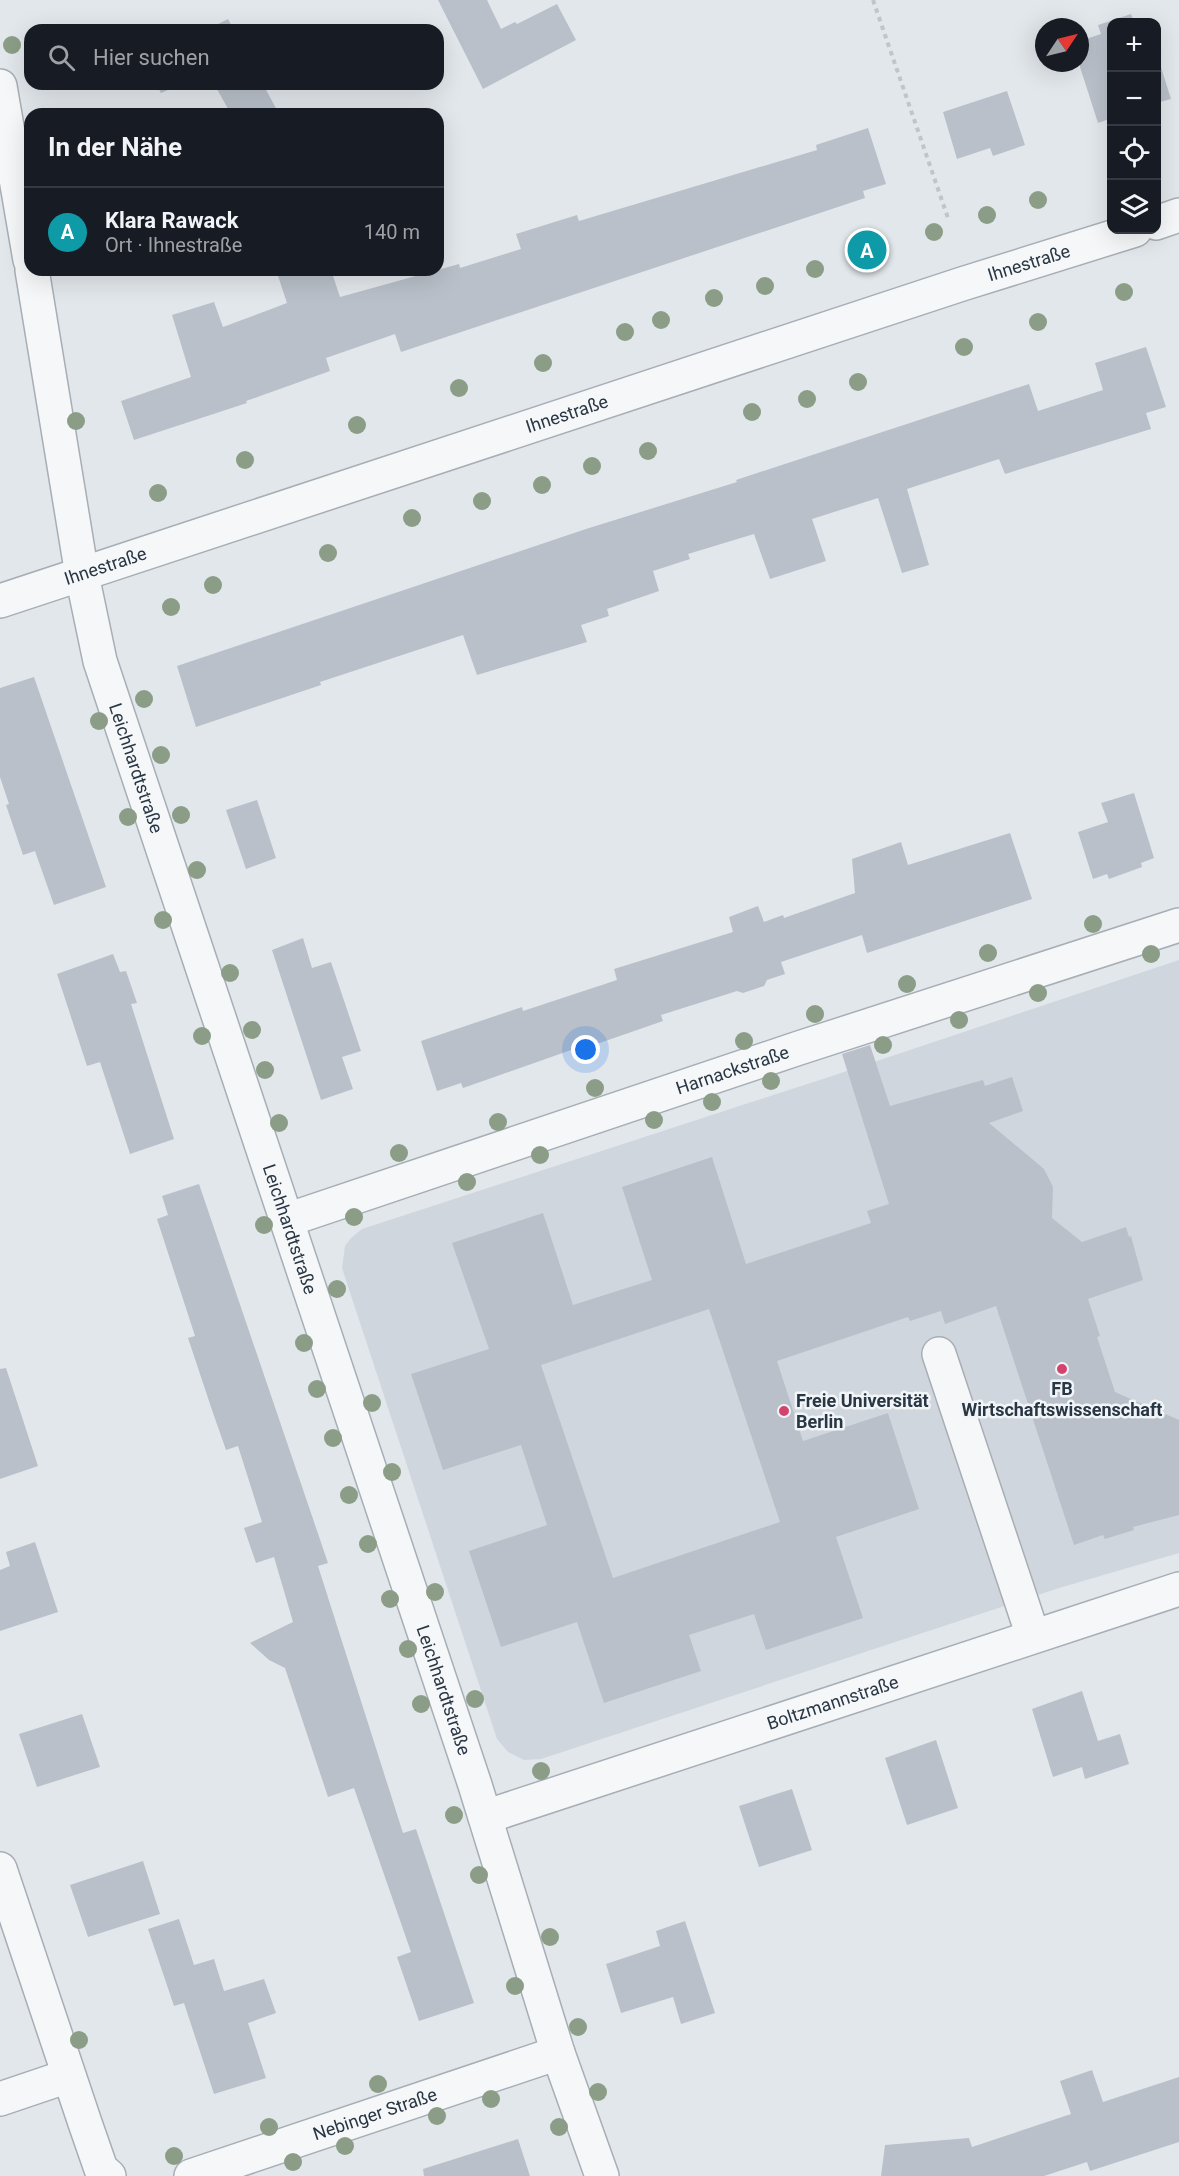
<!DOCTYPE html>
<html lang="de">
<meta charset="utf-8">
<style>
body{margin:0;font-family:Roboto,sans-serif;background:#242831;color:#f1f3f6}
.controls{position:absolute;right:18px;top:18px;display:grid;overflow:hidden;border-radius:12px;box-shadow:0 6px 24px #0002}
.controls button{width:54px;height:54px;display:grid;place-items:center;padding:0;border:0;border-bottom:2px solid #363941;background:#171b24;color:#f1f3f6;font:30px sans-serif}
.compass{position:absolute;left:1035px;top:18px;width:54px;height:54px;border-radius:50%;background:#171b24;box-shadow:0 6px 24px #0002;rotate:55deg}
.you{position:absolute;left:586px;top:1050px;width:21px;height:21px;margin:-15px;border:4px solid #fff;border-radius:50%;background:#1a73e8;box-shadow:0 0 0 9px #1a73e833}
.badge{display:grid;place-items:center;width:39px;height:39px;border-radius:50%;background:#2563eb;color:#fff;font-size:20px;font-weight:700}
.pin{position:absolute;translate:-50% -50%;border:3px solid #fff;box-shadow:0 2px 6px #0006}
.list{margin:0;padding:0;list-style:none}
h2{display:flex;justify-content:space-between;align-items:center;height:78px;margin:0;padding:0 24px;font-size:26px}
h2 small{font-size:20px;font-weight:400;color:#9ea1a6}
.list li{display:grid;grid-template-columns:39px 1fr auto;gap:18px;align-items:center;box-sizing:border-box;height:90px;padding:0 24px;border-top:2px solid #363941}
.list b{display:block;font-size:22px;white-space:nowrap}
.list p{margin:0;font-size:20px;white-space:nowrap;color:#9ea1a6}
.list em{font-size:20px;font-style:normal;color:#9ea1a6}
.icon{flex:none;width:33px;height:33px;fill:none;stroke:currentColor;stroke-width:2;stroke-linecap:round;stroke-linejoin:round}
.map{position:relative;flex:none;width:1179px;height:2176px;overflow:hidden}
.search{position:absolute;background:#171b24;box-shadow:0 6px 24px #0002;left:24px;top:24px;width:420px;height:66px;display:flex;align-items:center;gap:15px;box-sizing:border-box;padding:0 21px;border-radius:18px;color:#9ea1a6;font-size:22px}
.panel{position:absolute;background:#171b24;box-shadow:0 6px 24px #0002;left:24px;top:108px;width:420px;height:168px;border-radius:18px}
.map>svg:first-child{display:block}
</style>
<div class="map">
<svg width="1179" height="2176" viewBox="0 0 1179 2176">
<rect width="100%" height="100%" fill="#e2e7eb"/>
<polygon fill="#d0d6dd" points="1179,960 1179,1553 1059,1588 541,1759 524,1760 508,1752 497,1739 342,1268 345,1246 351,1238 362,1229 835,1075"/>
<g fill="#b9c0c9" fill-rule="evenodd">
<polygon points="438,0 487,0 501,29 515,22 517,24 557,4 576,40 483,89"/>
<polygon points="1131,14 1134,22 1112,22 1112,118 1098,123 1080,67 1080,41 1101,34 1098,25"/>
<polygon points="228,19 234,30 206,30"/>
<polygon points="1158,58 1171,99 1156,103 1156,59"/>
<polygon points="156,84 181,84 161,93"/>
<polygon points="214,84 263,84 279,114 231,114"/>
<polygon points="1007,91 1025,145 993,156 990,148 957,159 943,112"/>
<polygon points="868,128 886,184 863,191 865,198 401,352 395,334 326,358 330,371 246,401 247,403 134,440 121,401 191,377 172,315 214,302 223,327 287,303 276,270 331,270 340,297 459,264 460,268 521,249 516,234 577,215 579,221 817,150 816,145"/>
<polygon points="1146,347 1166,407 1146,413 1151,429 1005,474 999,459 907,489 929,565 902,573 878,498 812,519 826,561 770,579 754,534 688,554 690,559 653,571 659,591 607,609 609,616 581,625 587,642 477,675 463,635 320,682 321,685 196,727 177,666 586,529 737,482 736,480 1029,384 1038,411 1103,390 1095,363"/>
<polygon points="34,677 106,887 54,905 35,851 23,855 6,805 9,804 0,777 0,688"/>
<polygon points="1134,793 1154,858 1141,863 1142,867 1109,879 1107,874 1093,879 1078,832 1108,822 1101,803"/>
<polygon points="257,800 276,858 246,869 226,810"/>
<polygon points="1010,833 1032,899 867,953 862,935 781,962 785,974 767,980 764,986 743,993 737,991 661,1015 663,1021 591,1046 591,1043 463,1088 461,1083 437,1091 421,1041 522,1007 523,1011 617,980 614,969 733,932 729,917 758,906 764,922 783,915 784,918 855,893 852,859 901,842 908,865"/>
<polygon points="303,938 312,968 331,962 361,1051 342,1057 353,1089 321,1100 272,950"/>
<polygon points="113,954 120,972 126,971 137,1003 131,1004 174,1139 130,1154 100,1062 87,1066 57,974"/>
<path d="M 870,1045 L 890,1106 L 983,1080 L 985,1086 L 1012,1077 L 1023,1111 L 989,1123 L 1044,1169 L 1053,1187 L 1052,1218 L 1082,1242 L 1126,1227 L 1129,1237 L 1131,1236 L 1143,1280 L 1088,1299 L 1100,1336 L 1097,1337 L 1115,1392 L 1179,1420 L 1179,1515 L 1133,1527 L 1134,1530 L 1105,1539 L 1103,1535 L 1074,1545 L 996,1306 L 945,1324 L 941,1311 L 910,1321 L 908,1317 L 777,1361 L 803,1441 L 888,1413 L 919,1509 L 836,1537 L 863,1618 L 766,1650 L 754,1614 L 689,1635 L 701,1671 L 604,1703 L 577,1622 L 501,1647 L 469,1551 L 547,1525 L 521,1445 L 443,1470 L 411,1374 L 489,1349 L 452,1243 L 543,1213 L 573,1305 L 652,1280 L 622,1187 L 712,1157 L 746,1264 L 871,1223 L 867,1211 L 889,1204 L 842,1054 ZM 709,1309 L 780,1522 L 613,1578 L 541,1365 Z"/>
<polygon points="199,1184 328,1563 318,1566 403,1833 416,1829 474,2003 419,2021 397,1957 411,1952 354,1788 328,1797 285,1668 269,1660 250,1643 293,1622 274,1557 256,1563 244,1528 262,1522 238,1446 226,1450 212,1410 188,1338 195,1336 157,1219 168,1215 162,1196"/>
<polygon points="6,1368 38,1466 0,1479 0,1369"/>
<polygon points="35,1542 58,1612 0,1631 0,1570 10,1566 6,1552"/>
<polygon points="1082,1691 1098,1741 1120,1734 1129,1764 1085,1779 1082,1767 1053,1777 1032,1709"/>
<polygon points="82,1714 100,1767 37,1787 19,1734"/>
<polygon points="936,1740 958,1808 907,1825 885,1758"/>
<polygon points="792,1789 812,1850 759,1867 739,1806"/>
<polygon points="143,1861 160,1914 88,1937 70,1885"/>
<polygon points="179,1919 194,1965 214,1959 224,1991 264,1979 276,2013 248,2023 266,2078 214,2094 184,2003 174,2006 148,1929"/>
<polygon points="685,1921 715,2013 681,2024 673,1997 621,2013 606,1964 660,1946 656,1931"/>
<polygon points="1092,2070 1103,2102 1179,2077 1179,2142 1090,2171 1087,2162 1044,2176 881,2176 885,2145 969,2138 972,2147 1071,2114 1060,2081"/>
<polygon points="518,2139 530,2176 424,2176 423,2169"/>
</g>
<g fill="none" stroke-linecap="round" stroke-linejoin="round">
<g stroke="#a7aeb6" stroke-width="36">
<g id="minor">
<polyline points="0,86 30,260"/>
<polyline points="1156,223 1179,215"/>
<path id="s1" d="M 32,270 L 82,575 L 100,661 L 475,1785 L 558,2053 L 602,2176"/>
<path id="s2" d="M 0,601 L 962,284 L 1135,230"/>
<path id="s3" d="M 287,1220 L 799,1048 L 1179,925"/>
<polyline points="939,1354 1033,1636"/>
<path id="s4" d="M 485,1817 L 1179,1589"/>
<polyline points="0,1869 85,2123 101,2169 109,2176"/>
<polyline points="0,2099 68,2076"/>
<path id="s5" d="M 191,2176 L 558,2053"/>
</g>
</g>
<polyline stroke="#c0c5ca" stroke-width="4" stroke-dasharray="4.5 4.5" stroke-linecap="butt" points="873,0 949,221"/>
<use href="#minor" stroke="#f5f7f9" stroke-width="33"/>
</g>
<g fill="#8b9d87">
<circle cx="12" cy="45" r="9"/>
<circle cx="1038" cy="200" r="9"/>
<circle cx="987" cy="215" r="9"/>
<circle cx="934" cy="232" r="9"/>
<circle cx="878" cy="251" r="9"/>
<circle cx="815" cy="269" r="9"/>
<circle cx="765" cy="286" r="9"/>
<circle cx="1124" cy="292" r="9"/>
<circle cx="714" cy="298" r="9"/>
<circle cx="661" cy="320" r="9"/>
<circle cx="1038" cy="322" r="9"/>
<circle cx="625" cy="332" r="9"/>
<circle cx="964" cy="347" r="9"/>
<circle cx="543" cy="363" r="9"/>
<circle cx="858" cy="382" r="9"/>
<circle cx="459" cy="388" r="9"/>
<circle cx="807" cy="399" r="9"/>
<circle cx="752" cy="412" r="9"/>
<circle cx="76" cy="421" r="9"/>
<circle cx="357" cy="425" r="9"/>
<circle cx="648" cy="451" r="9"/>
<circle cx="245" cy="460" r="9"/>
<circle cx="592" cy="466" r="9"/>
<circle cx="542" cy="485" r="9"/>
<circle cx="158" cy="493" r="9"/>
<circle cx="482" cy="501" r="9"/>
<circle cx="412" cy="518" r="9"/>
<circle cx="328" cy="553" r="9"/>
<circle cx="213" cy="585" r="9"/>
<circle cx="171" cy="607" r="9"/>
<circle cx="144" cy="699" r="9"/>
<circle cx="99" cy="721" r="9"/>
<circle cx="161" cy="755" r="9"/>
<circle cx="181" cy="815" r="9"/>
<circle cx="128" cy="817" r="9"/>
<circle cx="197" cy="870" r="9"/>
<circle cx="163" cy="920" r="9"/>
<circle cx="1093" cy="924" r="9"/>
<circle cx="988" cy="953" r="9"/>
<circle cx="1151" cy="954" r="9"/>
<circle cx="230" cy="973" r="9"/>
<circle cx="907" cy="984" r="9"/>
<circle cx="1038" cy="993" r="9"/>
<circle cx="815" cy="1014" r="9"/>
<circle cx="959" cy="1020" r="9"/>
<circle cx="252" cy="1030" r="9"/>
<circle cx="202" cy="1036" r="9"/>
<circle cx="744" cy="1041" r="9"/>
<circle cx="883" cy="1045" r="9"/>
<circle cx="265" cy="1070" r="9"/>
<circle cx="771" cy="1081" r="9"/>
<circle cx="595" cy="1088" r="9"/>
<circle cx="712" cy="1102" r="9"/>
<circle cx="654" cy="1120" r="9"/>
<circle cx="498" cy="1122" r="9"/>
<circle cx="279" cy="1123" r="9"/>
<circle cx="399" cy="1153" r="9"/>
<circle cx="540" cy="1155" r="9"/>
<circle cx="467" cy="1182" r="9"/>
<circle cx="354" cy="1217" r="9"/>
<circle cx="264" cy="1225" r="9"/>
<circle cx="337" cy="1289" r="9"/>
<circle cx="304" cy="1343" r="9"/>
<circle cx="317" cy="1389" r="9"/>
<circle cx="372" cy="1403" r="9"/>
<circle cx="333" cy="1438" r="9"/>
<circle cx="392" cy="1472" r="9"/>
<circle cx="349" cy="1495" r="9"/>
<circle cx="368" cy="1544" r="9"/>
<circle cx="435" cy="1592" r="9"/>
<circle cx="390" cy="1599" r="9"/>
<circle cx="408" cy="1649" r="9"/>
<circle cx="475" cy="1699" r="9"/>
<circle cx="421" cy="1704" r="9"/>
<circle cx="541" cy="1771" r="9"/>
<circle cx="454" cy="1815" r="9"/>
<circle cx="479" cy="1875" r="9"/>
<circle cx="550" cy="1937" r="9"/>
<circle cx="515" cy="1986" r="9"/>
<circle cx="578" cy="2027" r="9"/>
<circle cx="79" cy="2040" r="9"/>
<circle cx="378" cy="2084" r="9"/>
<circle cx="598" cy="2092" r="9"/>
<circle cx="491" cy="2099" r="9"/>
<circle cx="437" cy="2116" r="9"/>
<circle cx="269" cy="2127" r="9"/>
<circle cx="559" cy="2127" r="9"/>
<circle cx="345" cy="2146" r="9"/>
<circle cx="174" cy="2156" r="9"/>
<circle cx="293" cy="2162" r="9"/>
</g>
<g fill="#d4436c" stroke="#f2f5f8" stroke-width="2">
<circle cx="1062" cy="1369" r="6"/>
<circle cx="784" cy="1411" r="6"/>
</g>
<g text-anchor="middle" stroke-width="5" stroke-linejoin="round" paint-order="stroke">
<g font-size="18" fill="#293644" stroke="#f2f5f8">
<text dy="6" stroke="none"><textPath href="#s2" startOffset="1083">Ihnestraße</textPath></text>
<text dy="6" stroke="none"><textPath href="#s2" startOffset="597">Ihnestraße</textPath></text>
<text dy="6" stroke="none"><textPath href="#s2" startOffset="111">Ihnestraße</textPath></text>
<text dy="6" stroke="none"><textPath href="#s1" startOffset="510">Leichhardtstraße</textPath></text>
<text dy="6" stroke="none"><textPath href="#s3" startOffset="470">Harnackstraße</textPath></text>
<text dy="6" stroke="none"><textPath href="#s1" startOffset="996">Leichhardtstraße</textPath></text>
<text dy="6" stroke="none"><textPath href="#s1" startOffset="1482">Leichhardtstraße</textPath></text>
<text dy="6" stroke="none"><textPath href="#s4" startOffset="366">Boltzmannstraße</textPath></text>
<text dy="6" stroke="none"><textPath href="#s5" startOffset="194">Nebinger Straße</textPath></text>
</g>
<g font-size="18" font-weight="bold" fill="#293644" stroke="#f2f5f8">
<text x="1062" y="1395">FB<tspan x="1062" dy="21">Wirtschaftswissenschaft</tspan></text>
<text x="796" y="1407" text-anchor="start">Freie Universität<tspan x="796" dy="21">Berlin</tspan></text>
</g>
</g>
</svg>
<div class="controls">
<button>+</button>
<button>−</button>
<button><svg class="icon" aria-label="locate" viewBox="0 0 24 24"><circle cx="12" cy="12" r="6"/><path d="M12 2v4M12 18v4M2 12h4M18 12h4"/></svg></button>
<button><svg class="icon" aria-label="layers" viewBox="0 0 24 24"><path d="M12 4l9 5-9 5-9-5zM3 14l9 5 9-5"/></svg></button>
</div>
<svg class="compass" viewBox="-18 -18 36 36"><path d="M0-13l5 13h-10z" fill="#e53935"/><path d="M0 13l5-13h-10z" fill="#9ea1a6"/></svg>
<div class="you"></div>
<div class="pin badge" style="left:867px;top:250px;background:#0f9aa8">A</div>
<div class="search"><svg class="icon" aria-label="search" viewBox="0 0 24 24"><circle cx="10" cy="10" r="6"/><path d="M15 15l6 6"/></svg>Hier suchen</div>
<section class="panel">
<h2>In der Nähe<small></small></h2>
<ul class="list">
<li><span class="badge" style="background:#0f9aa8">A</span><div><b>Klara Rawack</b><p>Ort · Ihnestraße</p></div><em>140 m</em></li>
</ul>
</section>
</div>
